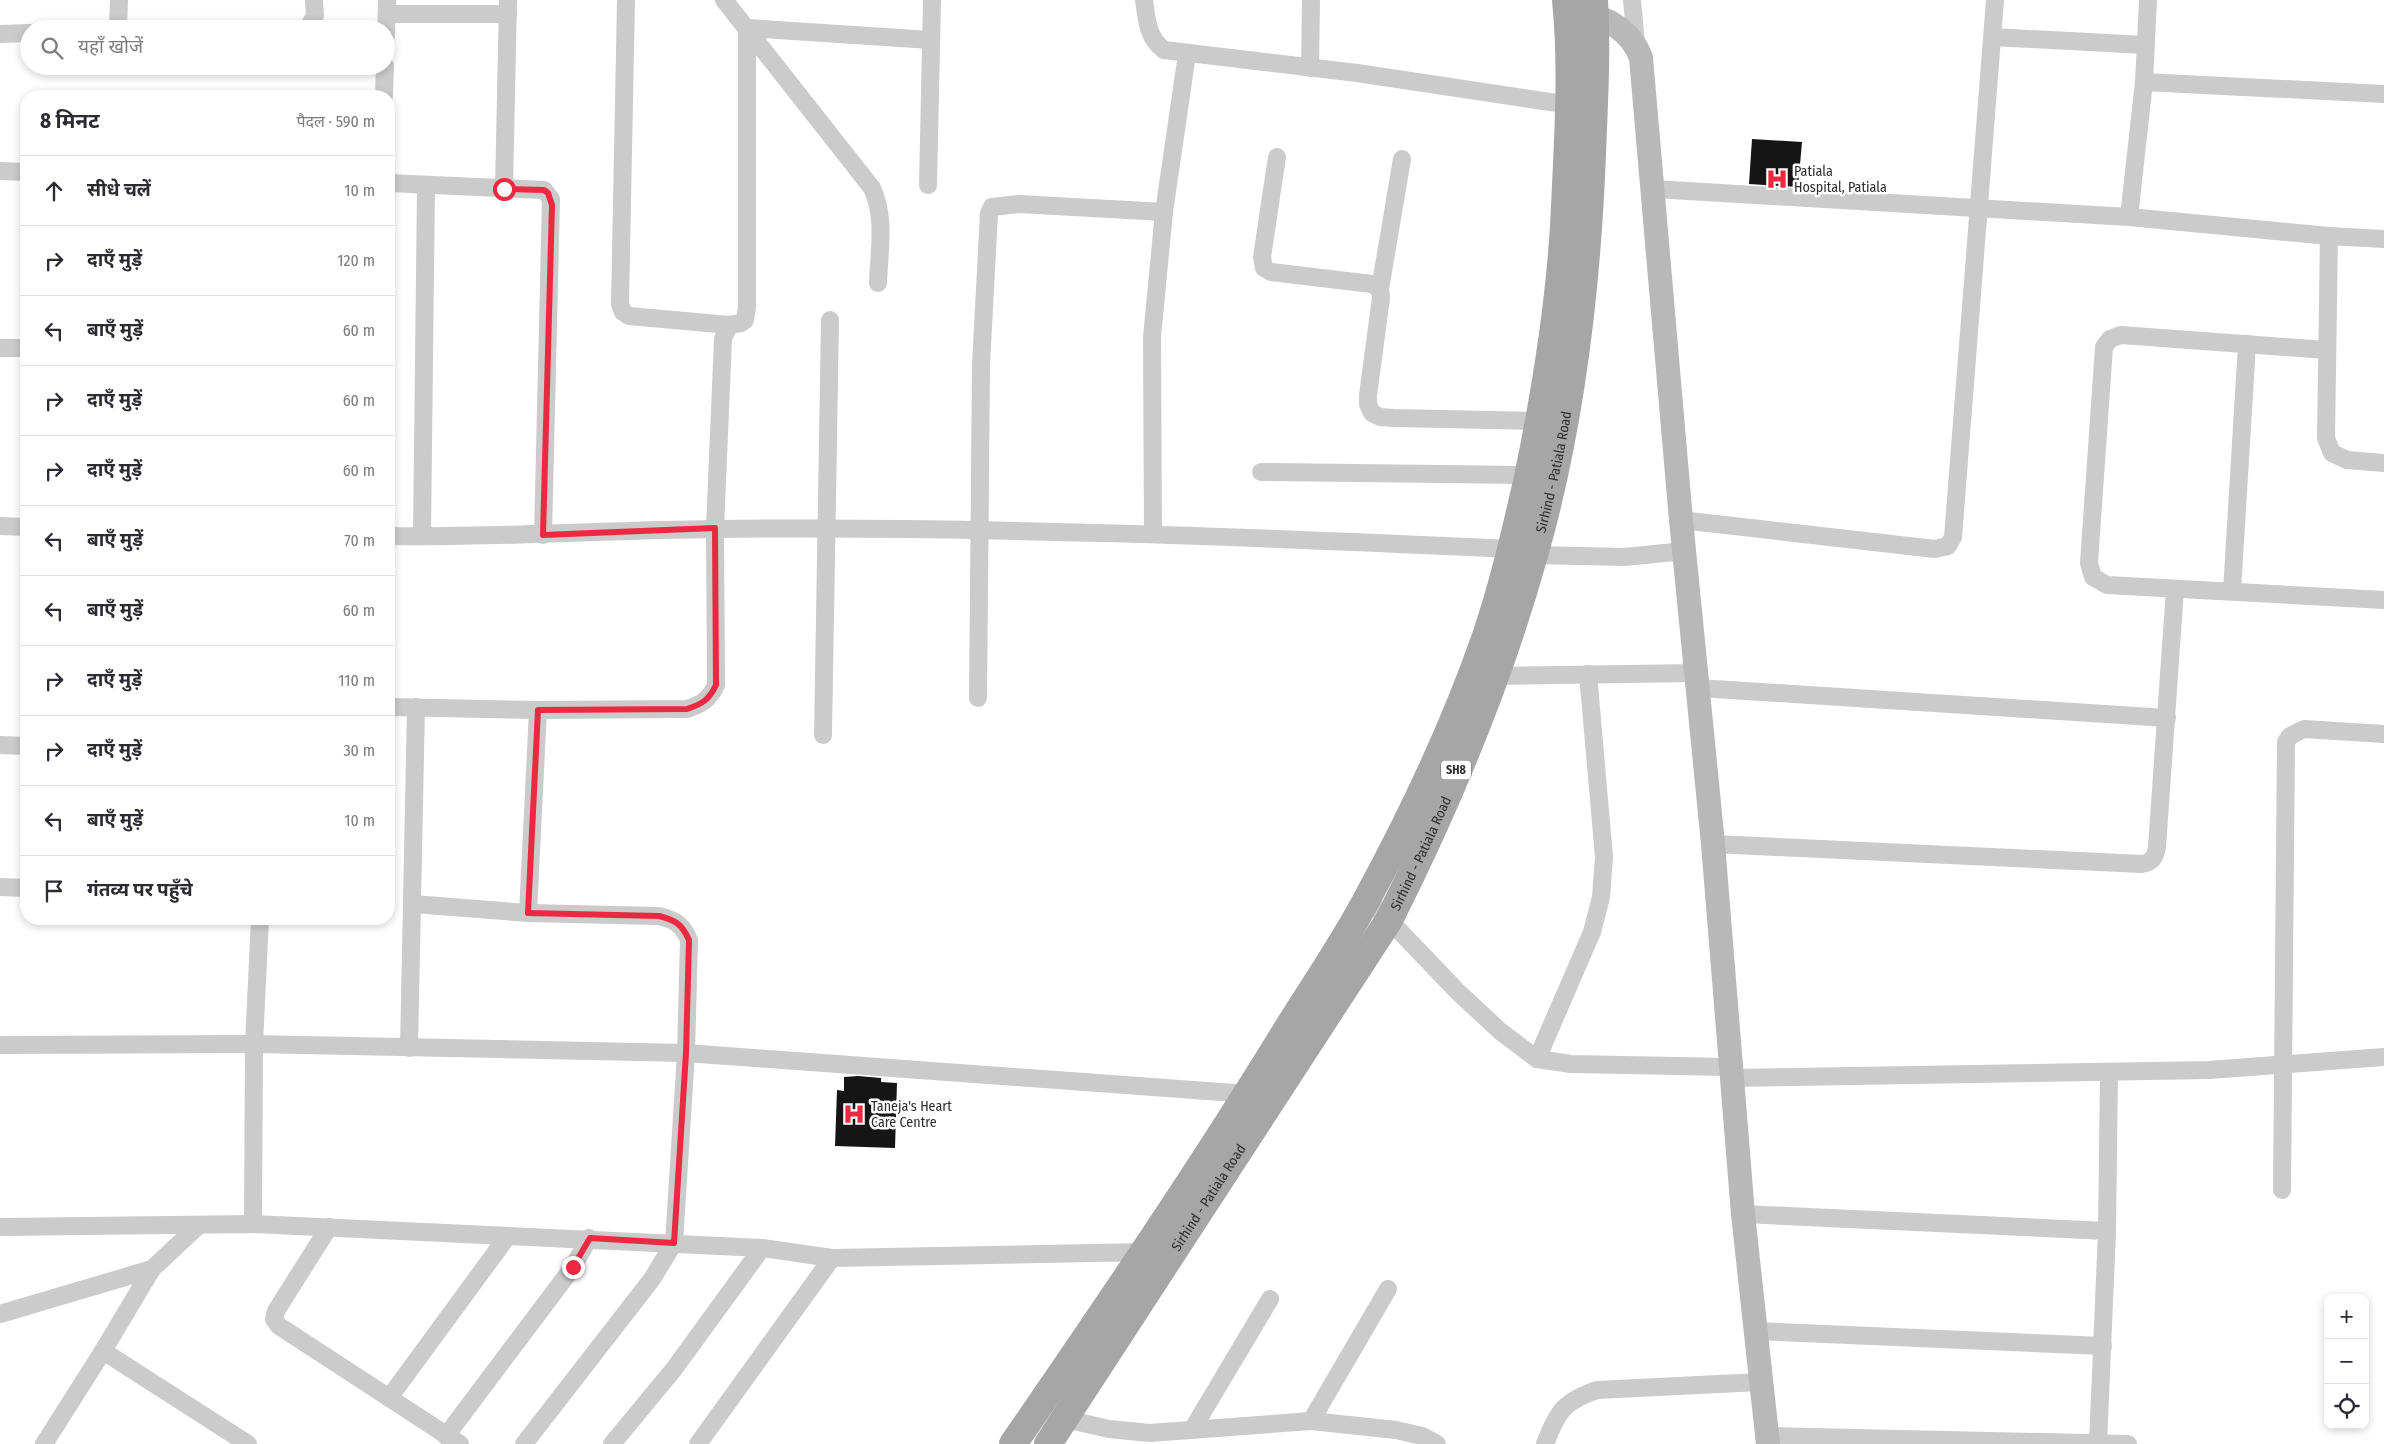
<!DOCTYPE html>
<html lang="hi">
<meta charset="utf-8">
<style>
body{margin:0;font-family:"Fira Sans Condensed","Noto Sans Devanagari",sans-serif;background:#f2f2f3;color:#2b2b33}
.controls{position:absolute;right:15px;bottom:15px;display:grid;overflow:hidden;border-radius:10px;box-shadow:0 2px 8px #0003}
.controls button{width:45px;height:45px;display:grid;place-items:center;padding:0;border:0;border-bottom:1px solid #e1e1e2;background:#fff;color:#2b2b33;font:25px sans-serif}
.stop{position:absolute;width:15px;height:15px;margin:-11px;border:4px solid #ec2941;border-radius:50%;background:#fff}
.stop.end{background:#ec2941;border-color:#fff;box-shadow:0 1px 5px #0008}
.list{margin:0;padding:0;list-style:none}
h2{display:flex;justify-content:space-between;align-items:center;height:65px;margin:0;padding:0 20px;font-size:21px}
h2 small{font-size:16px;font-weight:400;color:#7c7c81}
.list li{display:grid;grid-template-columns:32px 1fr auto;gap:15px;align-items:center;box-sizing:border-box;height:70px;padding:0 20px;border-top:1px solid #e1e1e2}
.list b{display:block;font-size:19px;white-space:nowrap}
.list em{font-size:16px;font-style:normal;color:#7c7c81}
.icon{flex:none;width:28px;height:28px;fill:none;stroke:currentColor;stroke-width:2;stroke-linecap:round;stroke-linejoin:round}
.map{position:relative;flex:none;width:2384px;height:1444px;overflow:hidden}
.search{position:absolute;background:#fff;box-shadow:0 2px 8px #0003;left:20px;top:20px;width:375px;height:55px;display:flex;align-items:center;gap:12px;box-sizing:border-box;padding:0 18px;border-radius:28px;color:#7c7c81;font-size:19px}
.panel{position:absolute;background:#fff;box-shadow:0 2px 8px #0003;left:20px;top:90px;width:375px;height:835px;border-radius:20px}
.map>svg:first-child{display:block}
</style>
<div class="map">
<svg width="2384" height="1444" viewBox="0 0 2384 1444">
<rect width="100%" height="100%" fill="#fff"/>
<g fill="#151515">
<polygon points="1752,139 1802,142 1798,187 1749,184"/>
<polygon points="858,1076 881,1078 881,1082 897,1083 895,1148 835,1146 837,1090 844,1091 844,1077"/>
</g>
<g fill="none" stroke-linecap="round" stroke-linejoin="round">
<g stroke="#cbcbcb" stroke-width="18">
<polyline points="626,0 620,304 623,312 629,316 729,325"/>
<path d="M 724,0 L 872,188 C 886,218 879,251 878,283"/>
<path d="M 1144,0 C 1147,20 1147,37 1164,50 L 1357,73 L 1570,105"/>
<polyline points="1632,0 1636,44"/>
<polyline points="387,14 508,14"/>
<polyline points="118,29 119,0"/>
<polyline points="307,29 315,16 314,0"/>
<polyline points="0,34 29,33"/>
<polyline points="386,36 387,0"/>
<polyline points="1993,37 2145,45"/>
<polyline points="1310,68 1311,0"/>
<polyline points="2144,82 2384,94"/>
<polyline points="384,96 385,66"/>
<polyline points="1277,157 1262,257 1264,268 1271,272 1372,284 1380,289"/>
<polyline points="1402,159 1380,289 1381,298 1368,395 1368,404 1372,413 1380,417 1394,418 1539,421"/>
<polyline points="0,171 26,172"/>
<polyline points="389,183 544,190 551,199 543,535"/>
<polyline points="928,185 932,0"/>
<polyline points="504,189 508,0"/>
<polyline points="1654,189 2129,217 2329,236 2384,239"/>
<polyline points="2129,217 2144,82 2148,0"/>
<polyline points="2329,236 2326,438 2332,453 2347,460 2384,463"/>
<polyline points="0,348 26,348"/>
<polyline points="2326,350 2121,335 2110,339 2104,347 2089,563 2093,577 2107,585 2384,600"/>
<polyline points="1261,472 1528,475"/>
<polyline points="1681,520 1935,549 1948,546 1953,537 1995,0"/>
<polyline points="0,526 26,527"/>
<polyline points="1153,533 1152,337 1164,212 1187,54"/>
<path d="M 389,536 C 498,538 607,530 716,529 C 982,526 1247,537 1512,549"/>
<polyline points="422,536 426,185"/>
<polyline points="1534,555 1624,557 1685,551"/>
<polyline points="2232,591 2247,344"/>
<polyline points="1495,676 1696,673"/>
<polyline points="1699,688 2167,718"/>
<polyline points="978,698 981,365 989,213 992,207 1019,204 1164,212"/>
<path d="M 389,707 L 538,710 L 687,709 C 702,704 709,700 716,685 L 715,529 L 723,339 L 729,325 L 741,323 L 745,320 L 747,307 L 747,28 L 931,40"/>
<polyline points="823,735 830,320"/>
<polyline points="0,745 26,746"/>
<path d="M 1713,844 L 2142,864 C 2153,862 2155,857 2157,847 L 2175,589"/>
<polyline points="0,887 26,888"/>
<polyline points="1367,899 1389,920 1458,992 1500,1031 1537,1059 1571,1064 1730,1067"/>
<path d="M 413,904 L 528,913 L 659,916 C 675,920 682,924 689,940 L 686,1053 L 674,1243 L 652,1279 L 524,1444"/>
<polyline points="528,913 538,710"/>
<polyline points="0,1045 254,1044 686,1053 1248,1094"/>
<polyline points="409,1048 416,707"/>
<polyline points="1537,1059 1592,932 1601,897 1604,857 1588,674"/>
<polyline points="1732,1078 2209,1070 2384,1057"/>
<polyline points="2282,1190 2286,742 2290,736 2304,729 2384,734"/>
<polyline points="1743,1214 2107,1231"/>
<polyline points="253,1224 254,1044 260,919"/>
<polyline points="0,1227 253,1224 762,1248 832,1258 1146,1252"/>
<polyline points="329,1227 276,1311 274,1319 279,1326 460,1444"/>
<polyline points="0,1314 152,1269 199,1225"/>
<polyline points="1755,1331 2103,1346"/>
<polyline points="103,1351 248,1444"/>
<polyline points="389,1398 507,1237"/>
<polyline points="1065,1419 1109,1429 1150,1433 1311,1421 1396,1430 1422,1436 1437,1444"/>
<polyline points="1311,1421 1388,1289"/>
<polyline points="1192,1430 1270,1299"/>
<polyline points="446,1436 573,1267 589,1238"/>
<polyline points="1767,1436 2128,1444"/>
<polyline points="44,1444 103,1351 152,1269"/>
<polyline points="612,1444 674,1369 762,1248"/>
<polyline points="698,1444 832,1258"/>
<path d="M 1545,1444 C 1557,1412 1564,1401 1597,1390 L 1760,1382"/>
<polyline points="2098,1444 2107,1231 2109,1072"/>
</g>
<path stroke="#b8b8b8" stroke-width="24" d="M 1580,13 C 1607,16 1632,32 1641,58 L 1681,520 L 1713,844 L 1743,1214 L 1768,1444"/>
<g stroke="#a6a6a6" stroke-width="28">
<path d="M 1013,1444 C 1108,1306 1202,1168 1289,1026 C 1316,983 1345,941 1368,897 C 1413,814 1455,725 1486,636 C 1503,586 1515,534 1527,482 C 1546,391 1561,300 1565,207 C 1568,138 1573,69 1566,0"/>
<path id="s1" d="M 1048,1444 L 1389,920 C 1448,803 1499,680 1534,555 C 1571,425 1587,288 1592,153 C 1594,102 1597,51 1594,0"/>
</g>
</g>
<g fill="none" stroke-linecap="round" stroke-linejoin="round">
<path stroke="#ec2941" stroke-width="6" d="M 504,189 L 544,190 L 548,193 L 552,205 L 543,535 L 715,528 L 716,685 C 709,700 702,704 687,709 L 538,710 L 528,913 L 659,916 C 675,920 682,924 689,940 L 686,1053 L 674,1243 L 590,1238 L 573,1267"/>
</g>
<defs>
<g id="hospital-bare" transform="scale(1.725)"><path d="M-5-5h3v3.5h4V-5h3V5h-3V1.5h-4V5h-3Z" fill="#ec2941" stroke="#fff" stroke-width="2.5" paint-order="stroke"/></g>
</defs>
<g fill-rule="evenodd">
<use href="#hospital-bare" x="1777" y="179"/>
<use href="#hospital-bare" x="854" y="1114"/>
</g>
<g text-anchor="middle" stroke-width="5" stroke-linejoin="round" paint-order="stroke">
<rect fill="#fff" stroke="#6d6d6d" stroke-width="1" x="1441" y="760.5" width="30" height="19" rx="4"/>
<g font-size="12" font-weight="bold" fill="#2e2e2e">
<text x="1456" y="774">SH8</text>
</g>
<g font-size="14" fill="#2e2e2e" stroke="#fff" text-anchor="start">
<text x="1794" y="176">Patiala<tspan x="1794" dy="16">Hospital, Patiala</tspan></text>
<text x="871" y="1111">Taneja's Heart<tspan x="871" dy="16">Care Centre</tspan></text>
</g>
<g font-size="14" fill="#2e2e2e" stroke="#fff">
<text dy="5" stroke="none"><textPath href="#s1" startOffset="1104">Sirhind - Patiala Road</textPath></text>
<text dy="5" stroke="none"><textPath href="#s1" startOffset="699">Sirhind - Patiala Road</textPath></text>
<text dy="5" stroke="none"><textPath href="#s1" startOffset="294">Sirhind - Patiala Road</textPath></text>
</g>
</g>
</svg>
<div class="controls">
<button>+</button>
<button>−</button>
<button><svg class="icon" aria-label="locate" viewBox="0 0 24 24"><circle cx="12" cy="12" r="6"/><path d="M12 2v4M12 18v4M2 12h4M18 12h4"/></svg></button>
</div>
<div class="stop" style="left:504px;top:189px"></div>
<div class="stop end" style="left:573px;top:1267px"></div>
<div class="search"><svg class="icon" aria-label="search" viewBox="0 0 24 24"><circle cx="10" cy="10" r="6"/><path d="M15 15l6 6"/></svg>यहाँ खोजें</div>
<section class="panel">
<h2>8 मिनट<small>पैदल · 590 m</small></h2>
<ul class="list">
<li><svg class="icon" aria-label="ahead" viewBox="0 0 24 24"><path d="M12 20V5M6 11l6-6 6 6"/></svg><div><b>सीधे चलें</b></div><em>10 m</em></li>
<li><svg class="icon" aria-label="right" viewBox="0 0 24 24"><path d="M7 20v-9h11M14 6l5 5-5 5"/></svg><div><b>दाएँ मुड़ें</b></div><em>120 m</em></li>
<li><svg class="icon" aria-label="left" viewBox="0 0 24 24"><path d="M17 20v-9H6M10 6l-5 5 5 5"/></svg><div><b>बाएँ मुड़ें</b></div><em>60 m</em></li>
<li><svg class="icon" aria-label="right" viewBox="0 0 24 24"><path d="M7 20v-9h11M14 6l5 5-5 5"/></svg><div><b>दाएँ मुड़ें</b></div><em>60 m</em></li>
<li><svg class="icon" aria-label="right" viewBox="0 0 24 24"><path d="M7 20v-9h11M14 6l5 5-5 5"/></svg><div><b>दाएँ मुड़ें</b></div><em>60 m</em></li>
<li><svg class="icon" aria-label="left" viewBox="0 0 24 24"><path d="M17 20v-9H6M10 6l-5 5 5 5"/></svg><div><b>बाएँ मुड़ें</b></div><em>70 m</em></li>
<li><svg class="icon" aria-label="left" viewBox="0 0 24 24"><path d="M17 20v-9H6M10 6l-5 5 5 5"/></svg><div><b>बाएँ मुड़ें</b></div><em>60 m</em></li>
<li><svg class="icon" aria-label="right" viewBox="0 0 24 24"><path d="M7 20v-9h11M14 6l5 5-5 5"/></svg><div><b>दाएँ मुड़ें</b></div><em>110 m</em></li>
<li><svg class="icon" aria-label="right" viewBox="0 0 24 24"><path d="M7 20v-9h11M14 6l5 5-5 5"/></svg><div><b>दाएँ मुड़ें</b></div><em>30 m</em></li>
<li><svg class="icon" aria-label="left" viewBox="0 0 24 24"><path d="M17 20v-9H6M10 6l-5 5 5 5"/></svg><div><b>बाएँ मुड़ें</b></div><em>10 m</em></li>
<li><svg class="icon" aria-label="arrive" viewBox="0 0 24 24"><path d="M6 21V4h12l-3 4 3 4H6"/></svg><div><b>गंतव्य पर पहुँचे</b></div></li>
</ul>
</section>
</div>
